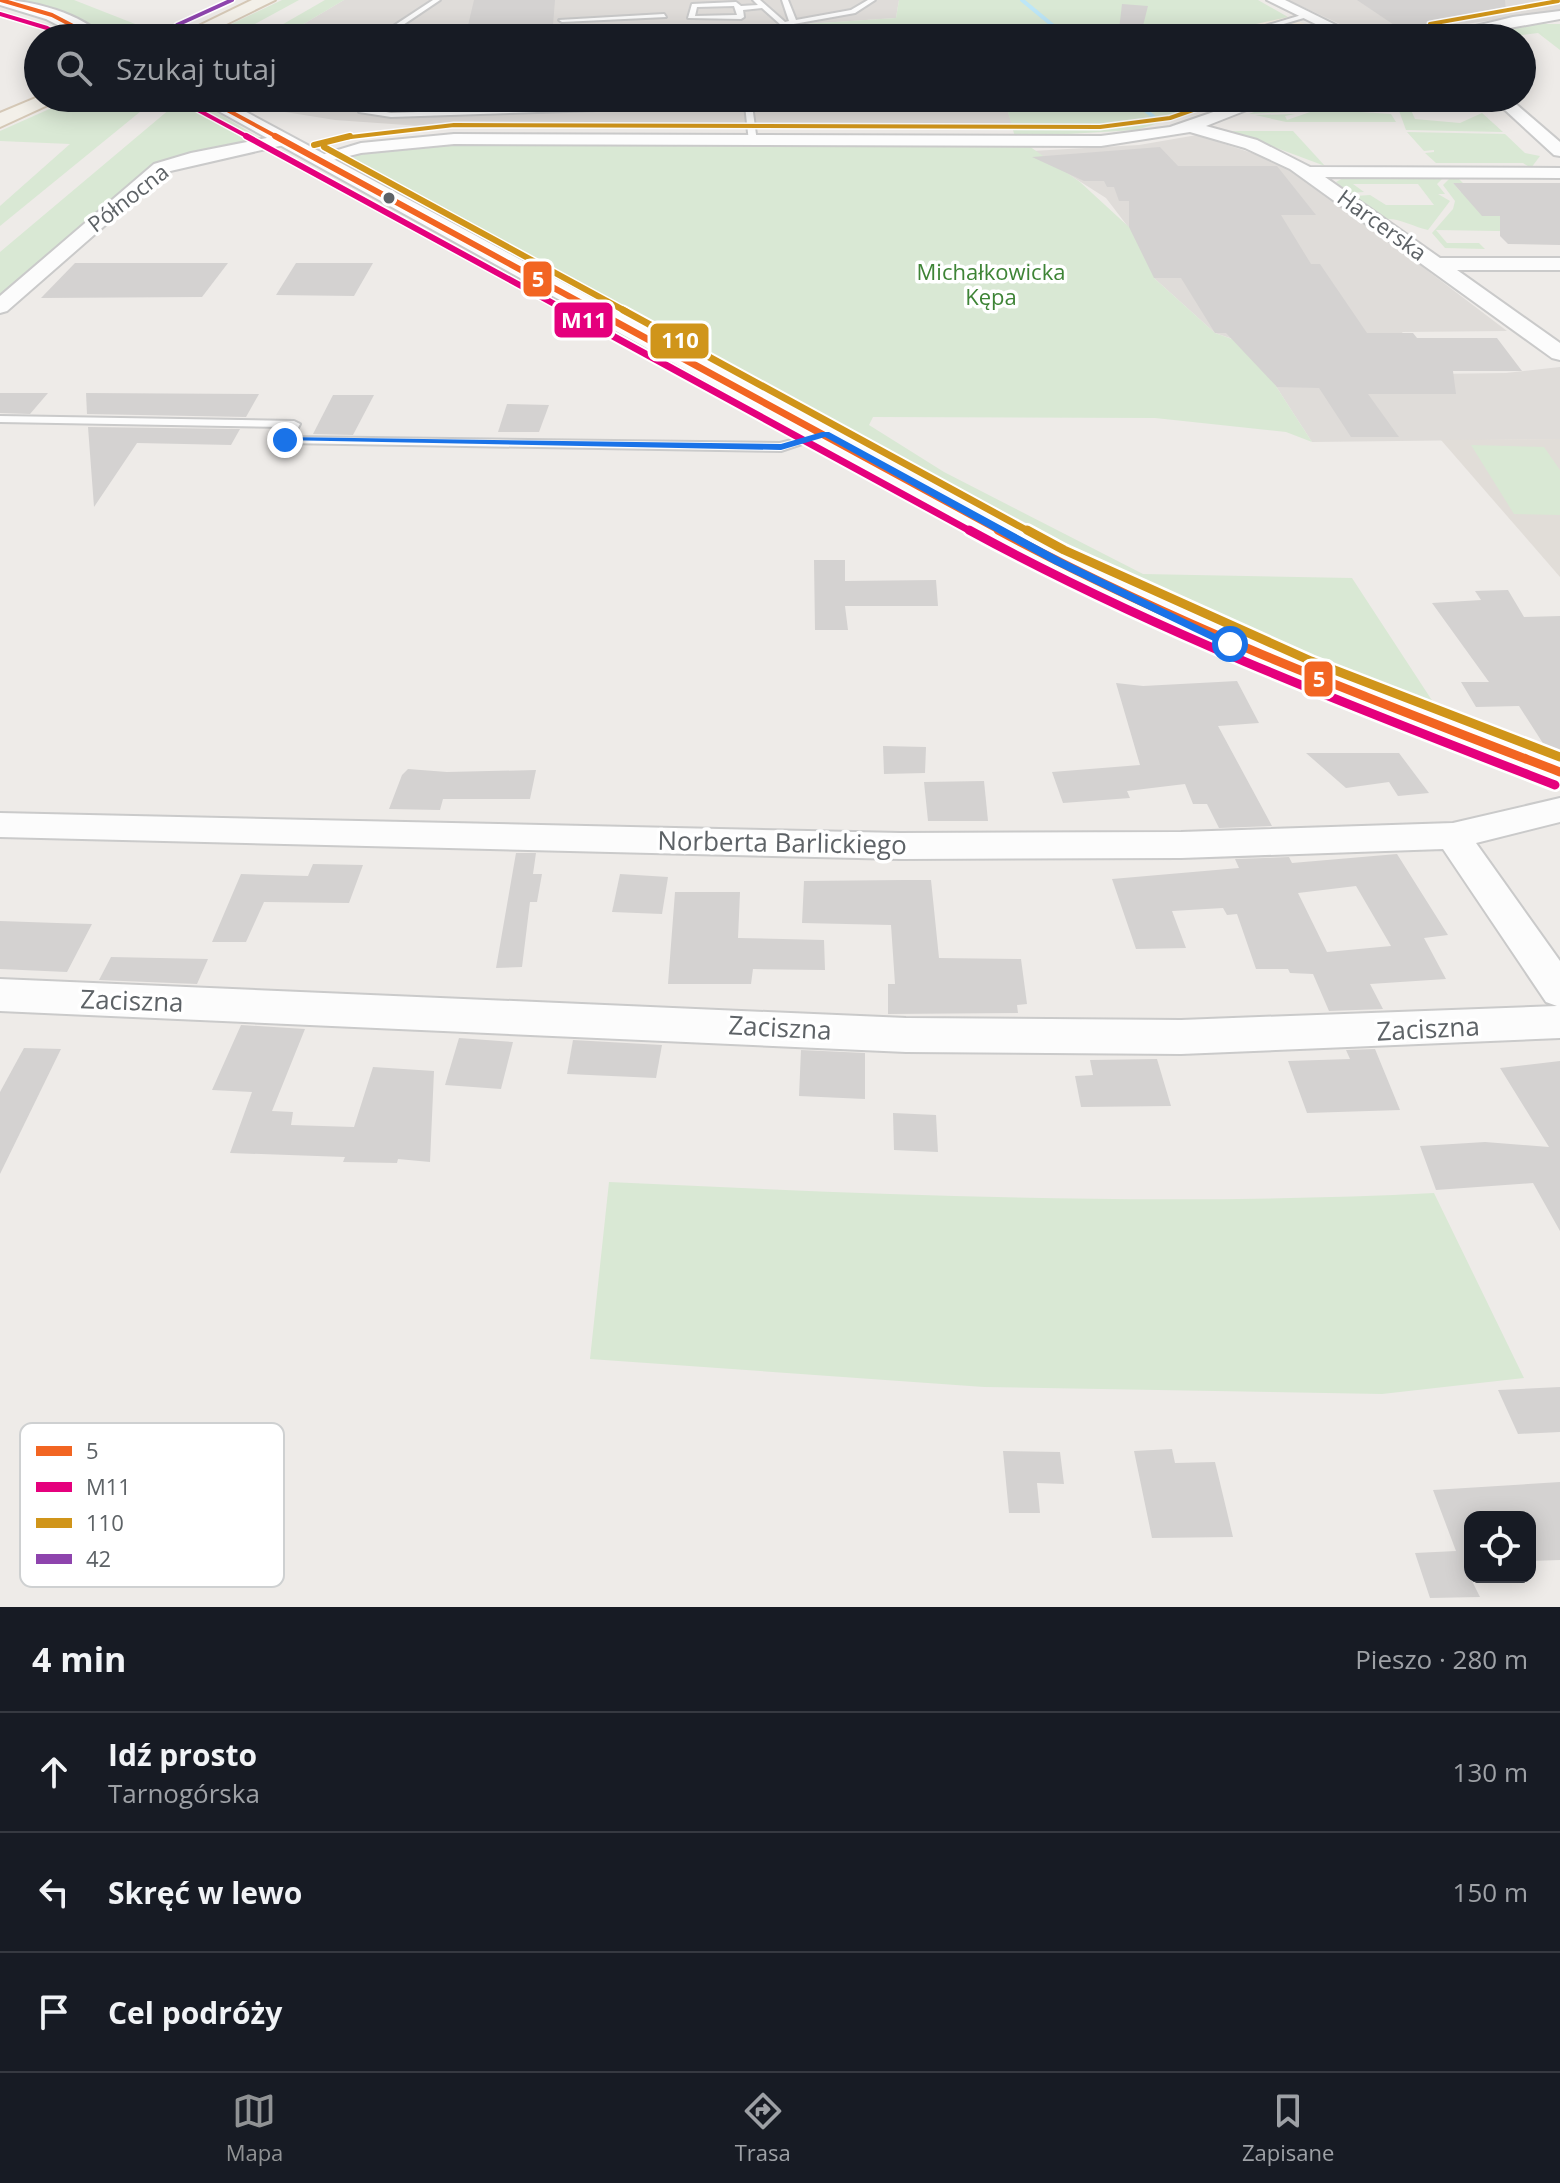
<!DOCTYPE html>
<html lang="pl">
<meta charset="utf-8">
<style>
body{margin:0;font-family:"Open Sans",sans-serif;background:#242831;color:#f1f3f6}
.controls{position:absolute;right:24px;bottom:24px;display:grid;overflow:hidden;border-radius:16px;box-shadow:0 4px 20px #0003}
.controls button{width:72px;height:72px;display:grid;place-items:center;padding:0;border:0;border-bottom:2px solid #363941;background:#171b24;color:#f1f3f6;font:40px sans-serif}
.stop{position:absolute;width:24px;height:24px;margin:-18px;border:6px solid #1a73e8;border-radius:50%;background:#fff}
.stop.end{background:#1a73e8;border-color:#fff;box-shadow:0 2px 8px #0008}
.list{margin:0;padding:0;list-style:none}
h2{display:flex;justify-content:space-between;align-items:center;height:104px;margin:0;padding:0 32px;font-size:34px}
h2 small{font-size:26px;font-weight:400;color:#9ea1a6}
.list li{display:grid;grid-template-columns:52px 1fr auto;gap:24px;align-items:center;box-sizing:border-box;height:120px;padding:0 32px;border-top:2px solid #363941}
.list b{display:block;font-size:30px;white-space:nowrap}
.list p{margin:0;font-size:26px;white-space:nowrap;color:#9ea1a6}
.list em{font-size:26px;font-style:normal;color:#9ea1a6}
.icon{flex:none;width:44px;height:44px;fill:none;stroke:currentColor;stroke-width:2;stroke-linecap:round;stroke-linejoin:round}
.map{position:relative;flex:none;width:1560px;height:1607px;overflow:hidden}
.search{position:absolute;background:#171b24;box-shadow:0 4px 20px #0003;left:24px;right:24px;top:24px;height:88px;display:flex;align-items:center;gap:20px;box-sizing:border-box;padding:0 28px;border-radius:44px;color:#9ea1a6;font-size:30px}
.sheet{height:464px;background:#171b24}
nav{display:flex;justify-content:space-around;align-items:center;box-sizing:border-box;height:112px;border-top:2px solid #363941;background:#171b24;font-size:22px;color:#9ea1a6}
nav a{display:grid;justify-items:center;gap:4px}
nav .on{color:#909294}
.map>svg:first-child{display:block}
</style>
<div class="map">
<svg width="1560" height="1607" viewBox="0 0 1560 1607">
<rect width="100%" height="100%" fill="#eeebe8"/>
<polygon fill="#f6eee2" points="1286,16 1338,38 1211,38 1221,28"/>
<g fill="#dfdcd9">
<polygon points="344,0 899,0 896,18 790,25 794,38 280,38"/>
<polygon points="1288,0 1560,0 1560,10 1446,27 1410,38 1370,38"/>
<polygon points="258,98 1004,98 1012,125 834,128 677,123 420,126 335,120 285,112"/>
<polygon points="1197,135 1270,159 1303,176 1507,331 1402,332 1432,374 1506,373 1560,367 1560,439 1312,442 1270,377 1233,339 1215,333 1154,278 1129,228 1106,198 1032,151 1139,145"/>
</g>
<polygon fill="#e1ddd8" points="1560,439 1560,577 1441,440"/>
<g fill="#d9e8d4">
<polygon points="11,0 74,0 153,31 189,22 153,38 117,38"/>
<polygon points="282,0 299,0 229,38 202,38"/>
<polygon points="325,0 344,0 280,38 259,38"/>
<polygon points="899,0 1258,0 1288,17 1238,28 1240,33 1250,34 1251,36 1221,35 1229,38 794,38 789,25 896,18"/>
<polygon points="1560,17 1560,21 1555,19 1545,24 1560,24 1560,50 1538,33 1505,37 1496,29"/>
<polygon points="74,98 157,98 0,226 0,206 70,144 0,141 0,131"/>
<polygon points="183,98 193,98 265,141 189,152 153,165 0,298 0,252"/>
<polygon points="1004,98 1239,98 1136,130 1015,137"/>
<polygon points="1291,98 1385,98 1361,102 1356,107 1309,109 1308,103 1302,102 1296,104 1305,106 1289,108 1289,112 1249,114"/>
<polygon points="1398,108 1410,108 1415,119 1460,123 1482,113 1503,132 1406,130"/>
<polygon points="1331,110 1391,114 1396,122 1286,122 1255,115 1295,114 1285,116 1287,120 1313,111"/>
<polygon points="1231,131 1293,131 1325,166"/>
<polygon points="1407,132 1505,134 1525,153 1540,156 1531,168 1523,163 1436,163 1425,153 1434,152 1434,150 1424,151"/>
<polygon points="438,143 1029,146 1080,182 1130,228 1155,279 1215,333 1232,339 1270,377 1312,442 1286,432 1155,418 873,417 869,425 944,472 1143,574 1352,578 1435,705 1195,609 901,459 347,164 357,154"/>
<path d="M 1345,177 L 1444,177 L 1437,184 L 1445,194 L 1438,194 L 1450,201 L 1428,230 C 1415,227 1398,218 1387,219 L 1355,196 L 1370,195 L 1386,205 L 1434,205 L 1418,184 L 1353,184 L 1364,192 L 1350,193 L 1336,182 Z"/>
<polygon points="1450,178 1458,178 1463,183 1453,183 1461,192 1472,193 1560,232 1436,230 1447,243 1479,243 1485,249 1445,248 1432,233 1453,209 1455,201 1443,185"/>
<polygon points="1471,445 1544,447 1560,470 1560,515 1514,514"/>
<path d="M 609,1182 C 884,1195 1159,1207 1434,1193 L 1524,1378 L 1382,1394 L 984,1387 L 590,1359 Z"/>
</g>
<g fill="none" stroke-linecap="round" stroke-linejoin="round">
<g stroke="#bde6f7" stroke-width="4">
<polyline points="1022,0 1068,38"/>
<polyline points="1129,98 1154,117 1152,121"/>
</g>
</g>
<g fill="#d4d2d1" fill-rule="evenodd">
<polygon points="474,0 555,0 552,38 465,38"/>
<polygon points="1357,0 1505,0 1506,12 1406,33"/>
<polygon points="1122,4 1148,6 1140,38 1118,38"/>
<polygon points="1160,147 1178,166 1277,166 1316,215 1281,215 1311,264 1320,264 1367,333 1413,333 1417,338 1497,338 1522,371 1453,371 1456,394 1368,394 1399,437 1351,437 1319,388 1277,387 1226,333 1215,333 1181,278 1154,278 1129,227 1129,201 1119,201 1114,187 1107,187 1104,181 1084,181 1032,157"/>
<polygon points="1453,183 1560,183 1560,245 1508,244 1500,236 1500,216 1482,216"/>
<polygon points="75,263 228,263 202,297 41,298"/>
<polygon points="296,263 373,263 354,296 276,295"/>
<polygon points="0,393 48,393 30,414 0,413"/>
<polygon points="86,393 259,394 246,417 87,414"/>
<polygon points="333,395 374,395 353,435 313,434"/>
<polygon points="507,404 549,405 539,432 498,432"/>
<polygon points="88,427 240,429 231,445 137,443 94,507"/>
<polygon points="814,560 845,560 845,581 936,580 938,606 845,606 848,630 815,630"/>
<polygon points="1508,590 1524,617 1560,616 1560,754 1546,748 1519,706 1476,707 1461,682 1489,682 1432,603 1481,600 1475,591"/>
<polygon points="1237,681 1259,723 1218,726 1272,826 1219,828 1207,804 1193,804 1185,784 1127,791 1130,798 1063,803 1052,772 1140,765 1116,683 1143,686"/>
<polygon points="883,746 926,747 925,773 884,774"/>
<polygon points="1306,753 1399,753 1429,793 1398,796 1389,782 1346,788"/>
<polygon points="408,769 447,772 536,770 530,799 443,799 440,810 389,809 402,775"/>
<polygon points="984,781 988,821 928,821 924,782"/>
<polygon points="516,853 536,853 533,874 542,874 537,902 530,902 522,967 496,968"/>
<path d="M 1397,854 L 1448,935 L 1424,938 L 1446,979 L 1370,984 L 1383,1009 L 1329,1011 L 1313,974 L 1290,973 L 1288,969 L 1256,969 L 1237,914 L 1227,915 L 1223,908 L 1172,911 L 1186,948 L 1136,949 L 1112,879 L 1239,868 L 1235,859 L 1289,857 L 1292,863 ZM 1356,886 L 1391,946 L 1327,952 L 1298,893 Z"/>
<polygon points="313,864 363,865 349,903 264,902 246,942 212,942 241,874 308,876"/>
<polygon points="620,874 668,877 662,914 612,912"/>
<polygon points="903,880 931,880 939,958 1021,959 1027,1004 1017,1005 1018,1013 888,1014 888,984 895,984 891,925 802,923 804,881"/>
<polygon points="675,892 740,892 738,938 824,940 825,970 753,969 751,984 668,984"/>
<polygon points="0,921 57,923 92,924 67,972 0,969"/>
<polygon points="111,957 208,959 197,984 99,980"/>
<polygon points="241,1025 305,1029 272,1111 293,1112 291,1125 354,1127 373,1067 434,1071 430,1162 398,1159 397,1163 343,1162 345,1157 230,1153 252,1092 212,1090"/>
<polygon points="459,1038 513,1042 501,1089 445,1085"/>
<polygon points="573,1040 662,1045 656,1078 567,1074"/>
<polygon points="24,1048 61,1049 0,1174 0,1092"/>
<polygon points="1375,1049 1400,1110 1307,1113 1288,1061 1350,1059 1346,1050"/>
<polygon points="801,1050 865,1053 865,1099 799,1096"/>
<polygon points="1157,1059 1171,1106 1081,1107 1075,1076 1093,1075 1090,1060"/>
<polygon points="1560,1061 1560,1231 1533,1183 1436,1190 1420,1146 1485,1142 1549,1147 1500,1068"/>
<polygon points="893,1113 936,1115 938,1152 894,1150"/>
<polygon points="1560,1387 1560,1432 1518,1434 1498,1390"/>
<polygon points="1172,1449 1175,1463 1215,1462 1233,1537 1152,1538 1134,1451"/>
<polygon points="1003,1451 1060,1452 1064,1484 1037,1483 1040,1513 1009,1513"/>
<polygon points="1560,1482 1560,1560 1530,1561 1530,1517 1470,1517 1470,1577 1480,1597 1430,1598 1415,1553 1456,1551 1433,1490"/>
</g>
<g fill="none" stroke-linecap="round" stroke-linejoin="round">
<g stroke="#cacaca" stroke-width="4">
<g id="service">
<polygon points="433,0 440,0 400,27 395,38 389,38 395,25"/>
<path d="M 753,0 L 760,0 L 785,22 L 789,21 L 782,0 L 788,0 L 796,20 L 851,10 L 868,0 L 875,0 L 855,13 L 788,25 L 791,38 L 785,38 L 781,25 L 762,8 L 743,10 L 744,17 L 741,19 L 688,18 L 692,4 L 736,2 L 741,6 L 758,5 ZM 734,6 L 737,15 L 695,16 L 697,7 Z"/>
<polygon points="664,14 666,17 562,22 559,20"/>
<polygon points="1305,14 1307,17 1257,32 1257,38 1251,38 1252,30"/>
<polygon points="750,26 752,29 663,29 666,27"/>
<polygon points="363,98 371,98 366,108 391,113 794,98 752,105 757,142 753,144 749,142 745,105 391,117 359,112"/>
<polygon points="0,416 294,421 300,424 293,437 780,443 826,431 832,434 781,451 285,443 279,440 286,427 0,422"/>
</g>
</g>
<g stroke="#cacaca" stroke-width="4">
<g id="minor">
<polygon points="1267,0 1285,0 1362,38 1344,38"/>
<polygon points="1560,11 1560,19 1453,38 1426,38 1513,17"/>
<polygon points="1254,98 1277,98 1206,126 1257,140 1310,167 1560,168 1560,178 1325,177 1440,258 1560,258 1560,270 1457,270 1560,343 1560,360 1552,358 1290,169 1245,148 1190,132 1101,146 454,144 361,153 317,164 308,159 361,143 454,134 1101,136 1170,127"/>
<polygon points="1492,98 1509,98 1560,142 1560,156 1554,155"/>
<polygon points="282,135 290,140 288,144 166,172 7,311 0,313 0,296 154,164 191,153"/>
<polygon points="1560,798 1560,822 1476,843 1560,961 1560,1038 1181,1054 906,1052 0,1011 0,979 906,1018 1181,1020 1557,1006 1546,1002 1443,849 1181,858 900,859 0,837 0,813 900,833 1181,832 1453,823"/>
</g>
</g>
<g stroke="#cacaca" stroke-width="4">
<g id="tertiary">
<path d="M 0,0 C 33,0 82,14 105,38 L 83,38 L 46,19 L 0,5 Z"/>
<polygon points="195,98 220,98 1070,555 1319,666 1560,757 1560,786 1293,683 1046,569"/>
</g>
</g>
<g stroke="#d5c8b6" stroke-width="4">
<g id="primary">
<polygon points="252,0 275,0 198,38 174,38"/>
<polygon points="38,97 63,98 0,127 0,113"/>
</g>
</g>
<use href="#service" fill="#fcfcfc" fill-rule="evenodd"/>
<use href="#minor" fill="#fcfcfc" fill-rule="evenodd"/>
<use href="#tertiary" fill="#fcfcfc" fill-rule="evenodd"/>
<use href="#primary" fill="#f3f0e9" fill-rule="evenodd"/>
<g stroke="#fff" stroke-width="7">
<g id="bus-1-far3">
<polyline points="1,0 52,15 96,38"/>
<polyline points="205,98 279,138"/>
</g>
</g>
<g stroke="#fff" stroke-width="9">
<polyline id="bus-1-far2" points="275,136 598,312"/>
</g>
<g stroke="#fff" stroke-width="11">
<polyline id="bus-1-far1" points="594,310 1002,532"/>
</g>
<g stroke="#fff" stroke-width="14">
<path id="bus-1" d="M 998,530 C 1178,627 1370,699 1560,772"/>
</g>
<g stroke="#fff" stroke-width="7">
<g id="bus-2-far3">
<polyline points="0,14 47,28 66,38"/>
<polyline points="198,110 250,138"/>
</g>
</g>
<g stroke="#fff" stroke-width="9">
<polyline id="bus-2-far2" points="246,136 569,312"/>
</g>
<g stroke="#fff" stroke-width="11">
<polyline id="bus-2-far1" points="565,310 972,532"/>
</g>
<g stroke="#fff" stroke-width="14">
<path id="bus-2" d="M 969,530 C 1156,632 1356,708 1555,785"/>
</g>
<g stroke="#fff" stroke-width="7">
<g id="bus-3-far3">
<polyline points="1430,24 1558,1"/>
<polyline points="342,138 454,125 1100,127 1170,118 1227,98"/>
</g>
</g>
<g stroke="#fff" stroke-width="9">
<g id="bus-3-far2">
<polyline points="314,145 350,136"/>
<polyline points="324,147 627,312"/>
</g>
</g>
<g stroke="#fff" stroke-width="11">
<polyline id="bus-3-far1" points="623,310 1030,532"/>
</g>
<g stroke="#fff" stroke-width="14">
<polyline id="bus-3" points="1027,530 1064,550 1311,661 1560,757"/>
</g>
<g stroke="#fff" stroke-width="7">
<polyline id="bus-4" points="177,25 232,0"/>
</g>
<use href="#bus-1-far3" stroke="#f26522" stroke-width="4"/>
<use href="#bus-1-far2" stroke="#f26522" stroke-width="6"/>
<use href="#bus-1-far1" stroke="#f26522" stroke-width="7"/>
<use href="#bus-1" stroke="#f26522" stroke-width="9"/>
<use href="#bus-2-far3" stroke="#e5007d" stroke-width="4"/>
<use href="#bus-2-far2" stroke="#e5007d" stroke-width="6"/>
<use href="#bus-2-far1" stroke="#e5007d" stroke-width="7"/>
<use href="#bus-2" stroke="#e5007d" stroke-width="9"/>
<use href="#bus-3-far3" stroke="#d0951a" stroke-width="4"/>
<use href="#bus-3-far2" stroke="#d0951a" stroke-width="6"/>
<use href="#bus-3-far1" stroke="#d0951a" stroke-width="7"/>
<use href="#bus-3" stroke="#d0951a" stroke-width="9"/>
<use href="#bus-4" stroke="#8e44ad" stroke-width="4"/>
</g>
<polygon fill="#1a73e8" points="822,432 829,432 1062,559 1236,644 1226,647 1054,564 825,437 781,450 280,440 285,437 781,444"/>
<circle fill="#5d6266" stroke="#fff" stroke-width="3" cx="389" cy="198" r="7"/>
<g text-anchor="middle" stroke-width="7" stroke-linejoin="round" paint-order="stroke">
<g font-size="22" fill="#5d6266" stroke="#fff">
<text transform="translate(128 198) rotate(-38)" y="8">Północna</text>
<text transform="translate(1382 225) rotate(36)" y="8">Harcerska</text>
</g>
<g font-size="22" fill="#3e8436" stroke="#fff">
<text x="991" y="280">Michałkowicka<tspan x="991" dy="25">Kępa</tspan></text>
</g>
<g font-size="26" fill="#5d6266" stroke="#fff">
<text transform="translate(782 843) rotate(1)" y="9">Norberta Barlickiego</text>
<text transform="translate(132 1001) rotate(2)" y="9">Zaciszna</text>
<text transform="translate(780 1028) rotate(3)" y="9">Zaciszna</text>
<text transform="translate(1428 1029) rotate(-3)" y="9">Zaciszna</text>
</g>
</g>
<rect x="20" y="1423" width="264" height="164" rx="12" fill="#fff" stroke="#ced0d1" stroke-width="2"/>
<rect x="36" y="1446" width="36" height="10" fill="#f26522"/>
<rect x="36" y="1482" width="36" height="10" fill="#e5007d"/>
<rect x="36" y="1518" width="36" height="10" fill="#d0951a"/>
<rect x="36" y="1554" width="36" height="10" fill="#8e44ad"/>
<g font-size="22" fill="#5d6266">
<text x="86" y="1459">5</text>
<text x="86" y="1495">M11</text>
<text x="86" y="1531">110</text>
<text x="86" y="1567">42</text>
</g>
<g stroke="#fff" stroke-width="3">
<rect x="522" y="260" width="31" height="38" rx="8" fill="#f26522"/>
<rect x="553" y="301" width="61" height="38" rx="8" fill="#e5007d"/>
<rect x="649" y="322" width="61" height="38" rx="8" fill="#d0951a"/>
<rect x="1303" y="660" width="31" height="38" rx="8" fill="#f26522"/>
</g>
<g font-size="22" text-anchor="middle" font-weight="bold" fill="#fff">
<text x="538" y="287">5</text>
<text x="584" y="328">M11</text>
<text x="680" y="348">110</text>
<text x="1319" y="687">5</text>
</g>
</svg>
<div class="controls">
<button><svg class="icon" aria-label="locate" viewBox="0 0 24 24"><circle cx="12" cy="12" r="6"/><path d="M12 2v4M12 18v4M2 12h4M18 12h4"/></svg></button>
</div>
<div class="stop" style="left:1230px;top:644px"></div>
<div class="stop end" style="left:285px;top:440px"></div>
<div class="search"><svg class="icon" aria-label="search" viewBox="0 0 24 24"><circle cx="10" cy="10" r="6"/><path d="M15 15l6 6"/></svg>Szukaj tutaj</div>
</div>
<section class="sheet">
<h2>4 min<small>Pieszo · 280 m</small></h2>
<ul class="list">
<li><svg class="icon" aria-label="ahead" viewBox="0 0 24 24"><path d="M12 20V5M6 11l6-6 6 6"/></svg><div><b>Idź prosto</b><p>Tarnogórska</p></div><em>130 m</em></li>
<li><svg class="icon" aria-label="left" viewBox="0 0 24 24"><path d="M17 20v-9H6M10 6l-5 5 5 5"/></svg><div><b>Skręć w lewo</b></div><em>150 m</em></li>
<li><svg class="icon" aria-label="arrive" viewBox="0 0 24 24"><path d="M6 21V4h12l-3 4 3 4H6"/></svg><div><b>Cel podróży</b></div></li>
</ul>
</section>
<nav>
<a class="on"><svg class="icon" aria-label="map" viewBox="0 0 24 24"><path d="M3 6l6-2 6 2 6-2v14l-6 2-6-2-6 2zM9 4v14M15 6v14"/></svg>Mapa</a>
<a><svg class="icon" aria-label="directions" viewBox="0 0 24 24"><path d="M12 3l9 9-9 9-9-9zM9 14v-3h6M13 9l2 2-2 2"/></svg>Trasa</a>
<a><svg class="icon" aria-label="saved" viewBox="0 0 24 24"><path d="M7 4h10v16l-5-4-5 4z"/></svg>Zapisane</a>
</nav>
